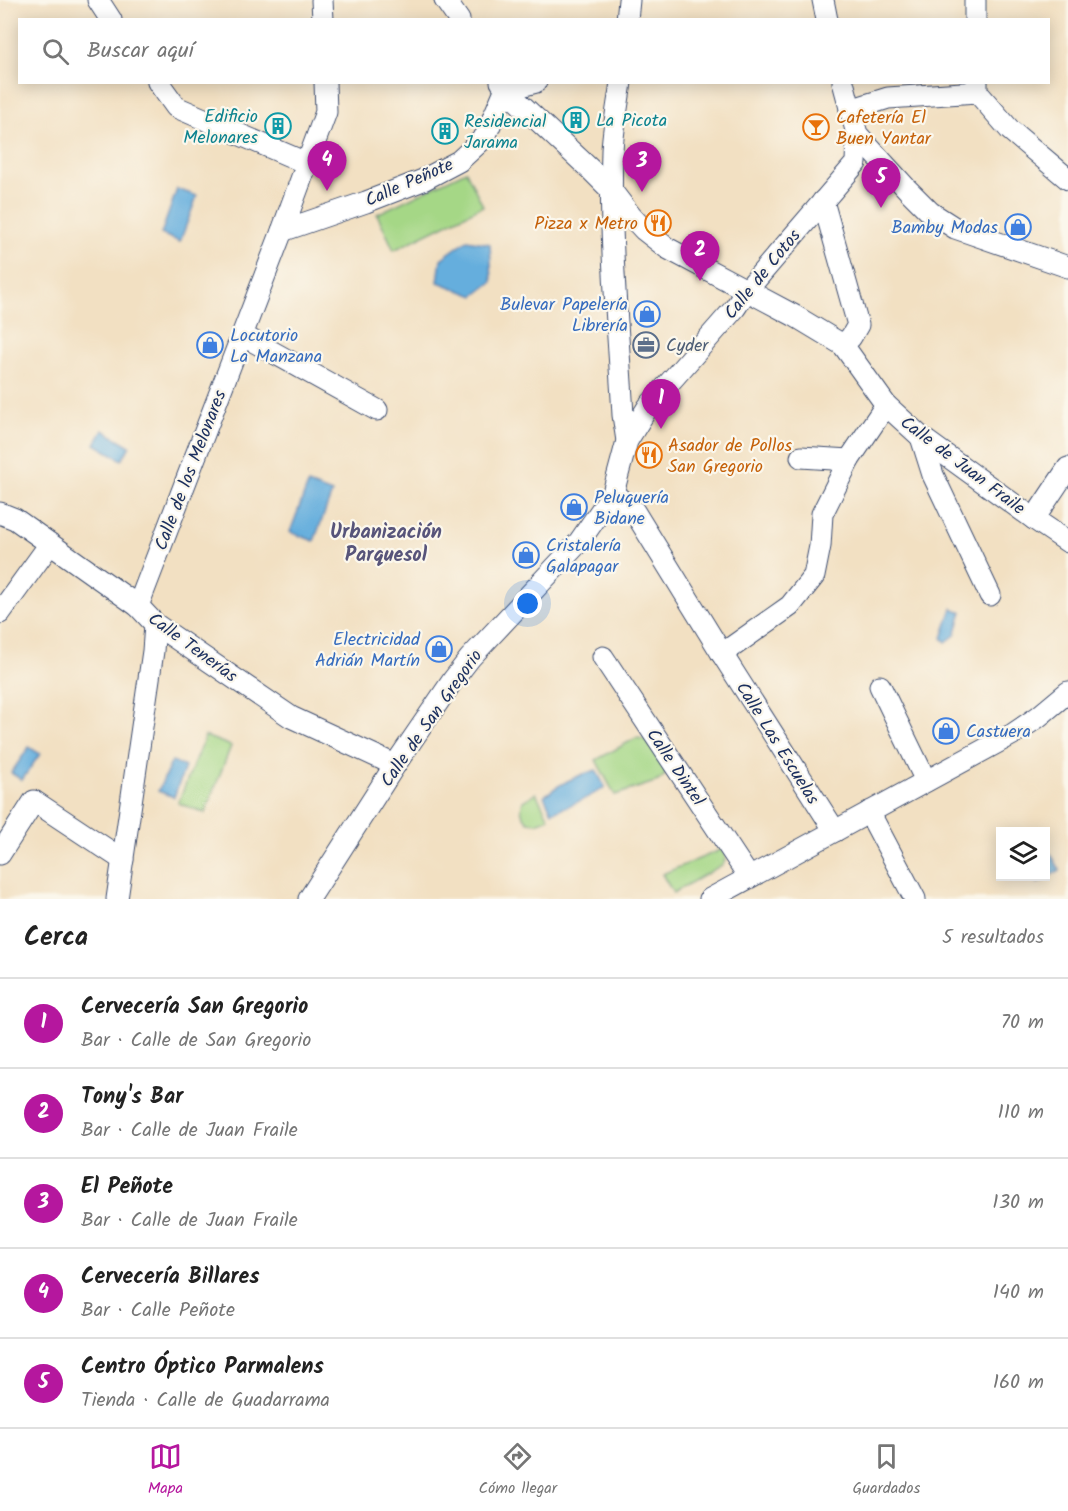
<!DOCTYPE html>
<html lang="es">
<meta charset="utf-8">
<style>
body{margin:0;font-family:Kalam,sans-serif;background:#f2f2f2;color:#222}
.controls{position:absolute;right:18px;bottom:18px;display:grid;overflow:hidden;border-radius:0px;box-shadow:0 3px 15px #0003}
.controls button{width:54px;height:54px;display:grid;place-items:center;padding:0;border:0;border-bottom:2px solid #e0e0e0;background:#fff;color:#222;font:30px sans-serif}
.you{position:absolute;left:528px;top:604px;width:21px;height:21px;margin:-15px;border:4px solid #fff;border-radius:50%;background:#1a73e8;box-shadow:0 0 0 9px #1a73e833}
.badge{display:grid;place-items:center;width:39px;height:39px;border-radius:50%;background:#b5179e;color:#fff;font-size:20px;font-weight:700}
.pin{position:absolute;translate:-50% -50px;filter:drop-shadow(0 2px 3px #0008)}
.pin::after{content:'';position:absolute;top:32px;width:21px;height:18px;background:inherit;clip-path:polygon(0 0,100% 0,50% 100%)}
.list{margin:0;padding:0;list-style:none}
h2{display:flex;justify-content:space-between;align-items:center;height:78px;margin:0;padding:0 24px;font-size:26px}
h2 small{font-size:20px;font-weight:400;color:#767676}
.list li{display:grid;grid-template-columns:39px 1fr auto;gap:18px;align-items:center;box-sizing:border-box;height:90px;padding:0 24px;border-top:2px solid #e0e0e0}
.list b{display:block;font-size:22px;white-space:nowrap}
.list p{margin:0;font-size:20px;white-space:nowrap;color:#767676}
.list em{font-size:20px;font-style:normal;color:#767676}
.icon{flex:none;width:33px;height:33px;fill:none;stroke:currentColor;stroke-width:2;stroke-linecap:round;stroke-linejoin:round}
.map{position:relative;flex:none;width:1068px;height:899px;overflow:hidden}
.search{position:absolute;background:#fff;box-shadow:0 3px 15px #0003;left:18px;right:18px;top:18px;height:66px;display:flex;align-items:center;gap:15px;box-sizing:border-box;padding:0 21px;border-radius:0px;color:#767676;font-size:22px}
.sheet{height:528px;background:#fff}
nav{display:flex;justify-content:space-around;align-items:center;box-sizing:border-box;height:84px;border-top:2px solid #e0e0e0;background:#fff;font-size:16px;color:#767676}
nav a{display:grid;justify-items:center;gap:3px}
nav .on{color:#b5179e}
.map>svg:first-child{display:block}
</style>
<div class="map">
<svg width="1068" height="899" viewBox="0 0 1068 899">
<rect width="100%" height="100%" fill="#fbf7ec"/>
<filter id="ink" filterUnits="userSpaceOnUse"><feTurbulence type="fractalNoise" baseFrequency=".0167" numOctaves="2"/><feDisplacementMap in="SourceGraphic" scale="12" xChannelSelector="R" yChannelSelector="G"/><feConvolveMatrix kernelMatrix="1 2 1 2 8 2 1 2 1" color-interpolation-filters="sRGB"/></filter>
<filter id="wash" filterUnits="userSpaceOnUse"><feTurbulence type="fractalNoise" baseFrequency=".008" numOctaves="4" result="noise"/><feDisplacementMap in="SourceGraphic" scale="24" xChannelSelector="R" yChannelSelector="G"/><feGaussianBlur stdDeviation="1.35" result="paint"/><feColorMatrix in="noise" values="0 0 0 0 0 0 0 0 0 0 0 0 0 0 0 0 0 1.4 0 .05"/><feComposite in="paint" operator="in"/></filter>
<g filter="url(#wash)">
<rect width="100%" height="100%" fill="#f2e0c2"/>
<g fill="#a5d786" stroke="#608372" stroke-width="1.5">
<polygon points="466,171 483,206 394,250 377,214"/>
<polygon points="205,736 231,746 205,813 178,803"/>
<polygon points="636,738 645,739 667,769 664,776 658,781 615,795 596,760"/>
<path d="M 536,793 L 549,818 L 537,823 L 528,822 C 521,814 520,811 523,801 Z"/>
<path d="M 723,849 C 726,856 727,859 722,865 L 673,893 L 662,874 Z"/>
</g>
<g fill="#65aedd" stroke="#406e9e" stroke-width="1.5">
<polygon points="177,189 197,196 180,242 161,234"/>
<polygon points="467,240 490,244 492,282 474,296 438,282 441,259"/>
<polygon points="103,430 130,446 122,460 95,444"/>
<polygon points="308,484 332,493 314,541 290,532"/>
<polygon points="952,608 962,612 955,635 946,642 942,638"/>
<polygon points="29,747 40,754 22,780 11,773"/>
<polygon points="172,761 185,767 174,797 158,791"/>
<path d="M 596,770 L 605,787 C 589,798 570,806 552,812 L 544,796 C 559,784 578,775 596,770 Z"/>
<polygon points="1051,854 1060,870 1038,883 1034,877 1046,876 1046,856"/>
</g>
</g>
<g filter="url(#ink)">
<g fill="none" stroke-linecap="round" stroke-linejoin="round">
<g stroke="#3b4a6d" stroke-width="23">
<g id="street">
<polyline points="98,0 111,20"/>
<polyline points="322,0 323,20"/>
<polyline points="445,0 459,20"/>
<polyline points="823,0 827,20"/>
<polyline points="975,0 975,20"/>
<polyline points="627,20 629,0"/>
<polyline points="158,82 176,107 306,163"/>
<polyline points="501,82 514,98 591,170 611,190 631,216 644,230 667,248 795,316 843,345 886,405 921,437 1034,519 1068,542"/>
<path d="M 621,82 C 618,105 613,128 612,151 C 609,239 618,327 623,415 L 627,441"/>
<polyline points="843,82 857,134 908,190 930,212 955,228 1068,267"/>
<polyline points="977,82 977,92 1010,130 1068,179"/>
<polyline points="850,110 888,98 977,92"/>
<polyline points="823,201 858,325 851,337 843,345"/>
<polyline points="282,231 366,202 423,180 459,161 485,137 505,90 536,82"/>
<polyline points="242,335 377,410"/>
<polyline points="921,437 933,475 990,595"/>
<polyline points="801,457 849,460"/>
<polyline points="613,493 634,511 722,654 835,831"/>
<polyline points="0,513 15,519 138,606 155,624 291,717 395,765"/>
<polyline points="1034,519 1068,468"/>
<polyline points="138,606 282,231 326,112 325,82"/>
<polyline points="0,613 50,544"/>
<polyline points="722,654 790,606 814,576 820,546 822,514 849,460 886,405"/>
<polyline points="603,657 749,877"/>
<polyline points="880,686 926,781"/>
<polyline points="869,812 915,899"/>
<polyline points="0,854 34,801 123,860"/>
<polyline points="117,899 153,651 155,624"/>
<polyline points="309,899 395,765 453,680 470,658 579,542 613,493 627,441 648,407 735,308 747,290 856,163 857,134"/>
<polyline points="710,899 1013,734 1038,717 1068,692"/>
</g>
</g>
<use href="#street" stroke="#fff" stroke-width="21"/>
</g>
</g>
<defs>
<g id="building-ring" transform="scale(1.35)"><circle r="9.5" fill="#fbf7ec" stroke="#0f9aa8" stroke-width="1.5"/><path d="M-4-6H4V6H1V3H-1V6H-4ZM-2.5-4.3h1.7v1.8h-1.7ZM.8-4.3h1.7v1.8H.8ZM-2.5-1h1.7V.8h-1.7ZM.8-1h1.7V.8H.8Z" fill="#0f9aa8"/></g>
<g id="bar-ring" transform="scale(1.35)"><circle r="9.5" fill="#fbf7ec" stroke="#e8710a" stroke-width="1.5"/><path d="M-6-5H6L.8 .8V4.5H3.5V6h-7V4.5H-.8V.8Z" fill="#e8710a"/></g>
<g id="restaurant-ring" transform="scale(1.35)"><circle r="9.5" fill="#fbf7ec" stroke="#e8710a" stroke-width="1.5"/><path d="M-5-6h1v4h1v-4h1v4h1v-4h1v5L-1.5 .5V6h-2V.5L-5-1ZM5-6V6H3V1.5H1.5Q1.5-4 5-6Z" fill="#e8710a"/></g>
<g id="shop-ring" transform="scale(1.35)"><circle r="9.5" fill="#fbf7ec" stroke="#3f7fe0" stroke-width="1.5"/><path d="M-5-2.5h2.3a2.7 3.5 0 0 1 5.4 0H5L5.5 6h-11ZM-1.5-2.5h3a1.5 2.3 0 0 0-3 0Z" fill="#3f7fe0"/></g>
<g id="office-ring" transform="scale(1.35)"><circle r="9.5" fill="#fbf7ec" stroke="#5c6f8a" stroke-width="1.5"/><path d="M-6-3h4V-5.5h4V-3h4V5H-6ZM-1-4.5V-3h2v-1.5ZM-6 0V1H6V0Z" fill="#5c6f8a"/></g>
</defs>
<g fill-rule="evenodd">
<use href="#building-ring" x="576" y="120"/>
<use href="#building-ring" x="278" y="126"/>
<use href="#bar-ring" x="816" y="127"/>
<use href="#building-ring" x="445" y="131"/>
<use href="#restaurant-ring" x="658" y="223"/>
<use href="#shop-ring" x="1018" y="227"/>
<use href="#shop-ring" x="647" y="314"/>
<use href="#shop-ring" x="210" y="345"/>
<use href="#office-ring" x="646" y="345"/>
<use href="#restaurant-ring" x="649" y="455"/>
<use href="#shop-ring" x="574" y="507"/>
<use href="#shop-ring" x="526" y="555"/>
<use href="#shop-ring" x="439" y="649"/>
<use href="#shop-ring" x="946" y="731"/>
</g>
<g text-anchor="middle" stroke-width="4.5" stroke-linejoin="round" paint-order="stroke">
<g font-size="18" fill="#0d838f" stroke="#fbf7ec" text-anchor="start">
<text x="258" y="122" text-anchor="end">Edificio<tspan x="258" dy="21">Melonares</tspan></text>
<text x="596" y="126">La Picota</text>
<text x="464" y="127">Residencial<tspan x="464" dy="21">Jarama</tspan></text>
</g>
<g font-size="18" fill="#c56008" stroke="#fbf7ec" text-anchor="start">
<text x="836" y="123">Cafetería El<tspan x="836" dy="21">Buen Yantar</tspan></text>
<text x="638" y="229" text-anchor="end">Pizza x Metro</text>
<text x="668" y="451">Asador de Pollos<tspan x="668" dy="21">San Gregorio</tspan></text>
</g>
<g font-size="18" fill="#1b2f5e" stroke="#fbf7ec">
<text transform="translate(409 182) rotate(-24)" y="6">Calle Peñote</text>
<text transform="translate(762 274) rotate(-51)" y="6">Calle de Cotos</text>
<text transform="translate(963 465) rotate(37)" y="6">Calle de Juan Fraile</text>
<text transform="translate(190 470) rotate(-69)" y="6">Calle de los Melonares</text>
<text transform="translate(193 647) rotate(36)" y="6">Calle Tenerías</text>
<text transform="translate(431 718) rotate(-55)" y="6">Calle de San Gregorio</text>
<text transform="translate(778 743) rotate(58)" y="6">Calle Las Escuelas</text>
<text transform="translate(676 767) rotate(56)" y="6">Calle Dintel</text>
</g>
<g font-size="18" fill="#366cbe" stroke="#fbf7ec" text-anchor="start">
<text x="998" y="233" text-anchor="end">Bamby Modas</text>
<text x="628" y="310" text-anchor="end">Bulevar Papelería<tspan x="628" dy="21">Librería</tspan></text>
<text x="230" y="341">Locutorio<tspan x="230" dy="21">La Manzana</tspan></text>
<text x="594" y="503">Peluquería<tspan x="594" dy="21">Bidane</tspan></text>
<text x="546" y="551">Cristalería<tspan x="546" dy="21">Galapagar</tspan></text>
<text x="420" y="645" text-anchor="end">Electricidad<tspan x="420" dy="21">Adrián Martín</tspan></text>
<text x="966" y="737">Castuera</text>
</g>
<g font-size="18" fill="#4e5e75" stroke="#fbf7ec" text-anchor="start">
<text x="666" y="351">Cyder</text>
</g>
<g font-size="20" font-weight="bold" fill="#57547a" stroke="#fbf7ec">
<text x="386" y="538">Urbanización<tspan x="386" dy="23">Parquesol</tspan></text>
</g>
</g>
</svg>
<div class="controls">
<button><svg class="icon" aria-label="layers" viewBox="0 0 24 24"><path d="M12 4l9 5-9 5-9-5zM3 14l9 5 9-5"/></svg></button>
</div>
<div class="you"></div>
<div class="pin badge" style="left:661px;top:429px">1</div>
<div class="pin badge" style="left:700px;top:281px">2</div>
<div class="pin badge" style="left:642px;top:192px">3</div>
<div class="pin badge" style="left:327px;top:191px">4</div>
<div class="pin badge" style="left:881px;top:208px">5</div>
<div class="search"><svg class="icon" aria-label="search" viewBox="0 0 24 24"><circle cx="10" cy="10" r="6"/><path d="M15 15l6 6"/></svg>Buscar aquí</div>
</div>
<section class="sheet">
<h2>Cerca<small>5 resultados</small></h2>
<ul class="list">
<li><span class="badge">1</span><div><b>Cervecería San Gregorio</b><p>Bar · Calle de San Gregorio</p></div><em>70 m</em></li>
<li><span class="badge">2</span><div><b>Tony's Bar</b><p>Bar · Calle de Juan Fraile</p></div><em>110 m</em></li>
<li><span class="badge">3</span><div><b>El Peñote</b><p>Bar · Calle de Juan Fraile</p></div><em>130 m</em></li>
<li><span class="badge">4</span><div><b>Cervecería Billares</b><p>Bar · Calle Peñote</p></div><em>140 m</em></li>
<li><span class="badge">5</span><div><b>Centro Óptico Parmalens</b><p>Tienda · Calle de Guadarrama</p></div><em>160 m</em></li>
</ul>
</section>
<nav>
<a class="on"><svg class="icon" aria-label="map" viewBox="0 0 24 24"><path d="M3 6l6-2 6 2 6-2v14l-6 2-6-2-6 2zM9 4v14M15 6v14"/></svg>Mapa</a>
<a><svg class="icon" aria-label="directions" viewBox="0 0 24 24"><path d="M12 3l9 9-9 9-9-9zM9 14v-3h6M13 9l2 2-2 2"/></svg>Cómo llegar</a>
<a><svg class="icon" aria-label="saved" viewBox="0 0 24 24"><path d="M7 4h10v16l-5-4-5 4z"/></svg>Guardados</a>
</nav>
